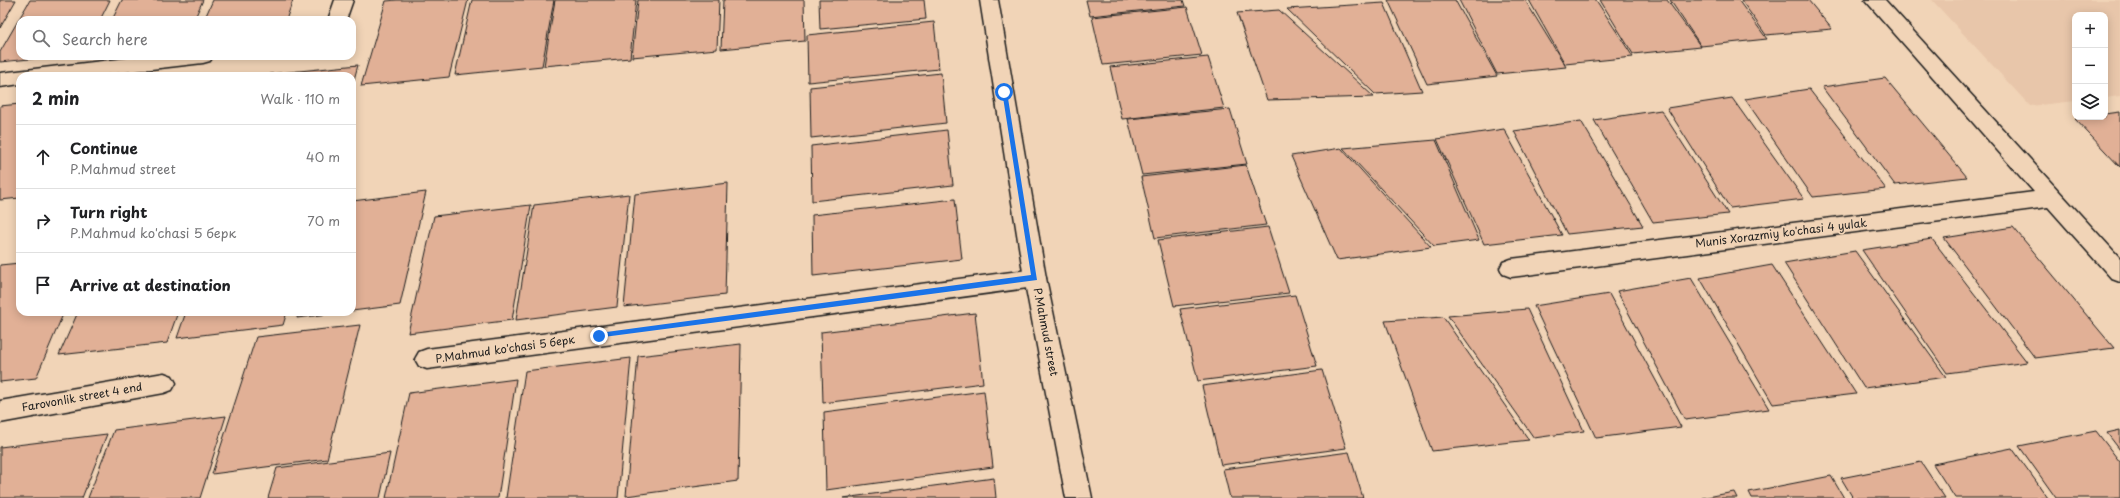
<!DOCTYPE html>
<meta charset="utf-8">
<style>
body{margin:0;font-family:"Playpen Sans",sans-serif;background:#f6f6f6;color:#202124}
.controls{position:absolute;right:12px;top:12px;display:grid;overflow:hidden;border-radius:8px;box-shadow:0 2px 10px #0003}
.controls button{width:36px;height:36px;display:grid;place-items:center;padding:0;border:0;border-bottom:1px solid #e0e0e0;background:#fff;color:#202124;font:20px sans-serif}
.stop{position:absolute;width:12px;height:12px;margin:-9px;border:3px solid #1a73e8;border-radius:50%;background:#fff}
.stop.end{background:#1a73e8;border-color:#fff;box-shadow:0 1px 4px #0008}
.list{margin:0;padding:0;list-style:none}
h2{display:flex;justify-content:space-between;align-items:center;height:52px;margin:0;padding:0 16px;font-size:17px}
h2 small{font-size:13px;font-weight:400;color:#757577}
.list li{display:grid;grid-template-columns:26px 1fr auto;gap:12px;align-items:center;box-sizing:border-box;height:64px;padding:0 16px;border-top:1px solid #e0e0e0}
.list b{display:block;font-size:15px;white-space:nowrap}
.list p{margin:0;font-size:13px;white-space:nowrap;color:#757577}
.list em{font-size:13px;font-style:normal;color:#757577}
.icon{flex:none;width:22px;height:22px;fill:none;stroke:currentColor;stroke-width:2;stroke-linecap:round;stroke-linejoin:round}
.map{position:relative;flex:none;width:2120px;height:498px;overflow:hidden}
.search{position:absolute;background:#fff;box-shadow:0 2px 10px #0003;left:16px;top:16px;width:340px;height:44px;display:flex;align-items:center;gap:10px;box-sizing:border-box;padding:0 14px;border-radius:12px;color:#757577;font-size:15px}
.panel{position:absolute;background:#fff;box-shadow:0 2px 10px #0003;left:16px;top:72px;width:340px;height:244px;border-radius:12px}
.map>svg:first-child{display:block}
</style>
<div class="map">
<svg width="2120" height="498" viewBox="0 0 2120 498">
<rect width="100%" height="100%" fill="#f1d4b7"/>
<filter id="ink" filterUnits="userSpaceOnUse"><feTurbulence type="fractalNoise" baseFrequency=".025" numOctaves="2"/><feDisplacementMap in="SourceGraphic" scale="8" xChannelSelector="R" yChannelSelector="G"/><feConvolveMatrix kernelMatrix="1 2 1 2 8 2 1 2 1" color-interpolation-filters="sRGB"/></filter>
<g filter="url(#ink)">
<polygon fill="#e8c6aa" points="1932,0 2120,0 2120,96 2105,98 2105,15 2075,15 2075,101 2030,106"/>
<g fill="#e1b096" stroke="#1c1c1c">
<polygon points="0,0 16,0 0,28"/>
<polygon points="30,0 110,0 100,20 20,20 20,56 59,56 0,62 0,52"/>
<polygon points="122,0 203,0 194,20 112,20"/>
<polygon points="213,0 293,0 286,20 204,20"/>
<polygon points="397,0 468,0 449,77 361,86 386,1"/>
<polygon points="472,0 554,0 542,66 455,75"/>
<polygon points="555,0 636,0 630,58 544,66"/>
<polygon points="638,0 719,0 717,49 632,57"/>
<polygon points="723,0 804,0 805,41 721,49"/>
<polygon points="819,0 924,0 926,19 820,29"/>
<polygon points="1086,0 1183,0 1185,6 1090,16"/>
<polygon points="1388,0 1455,0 1497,76 1427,84"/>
<polygon points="1459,0 1525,0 1566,67 1497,74"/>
<polygon points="1529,0 1596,0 1633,57 1565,64"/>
<polygon points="1600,0 1667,0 1701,47 1633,54"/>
<polygon points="1670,0 1738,0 1767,39 1701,46"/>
<polygon points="1741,0 1808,0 1832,29 1766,35"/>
<polygon points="1384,3 1422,91 1375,94 1287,9"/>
<polygon points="1187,7 1202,55 1103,65 1092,17"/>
<polygon points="1279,10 1374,97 1267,100 1237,13"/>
<polygon points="934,22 939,69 808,82 807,35"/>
<polygon points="1208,57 1224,108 1122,119 1110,67"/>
<polygon points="358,65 352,87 352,76 270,76 270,74"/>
<polygon points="941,73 946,123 811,138 810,87"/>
<polygon points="1885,78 1967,177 1895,185 1822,87"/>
<polygon points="1809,89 1886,189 1813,197 1745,99"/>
<polygon points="1732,98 1804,199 1730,208 1667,108"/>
<polygon points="20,104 20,198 0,200 0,106"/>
<polygon points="1230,109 1247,164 1142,175 1128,119"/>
<polygon points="1661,110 1728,214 1653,222 1594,120"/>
<polygon points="2120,112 2120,167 2075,119 2105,117 2105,114"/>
<polygon points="1581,121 1643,226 1567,234 1514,131"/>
<polygon points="1504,129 1562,235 1484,244 1437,139"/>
<polygon points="947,130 953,185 812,201 811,146"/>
<polygon points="1436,140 1479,240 1434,246 1343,148"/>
<polygon points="1341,148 1431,247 1337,260 1291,156"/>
<polygon points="1246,165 1266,225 1155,238 1141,177"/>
<polygon points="728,183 725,295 624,307 635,194"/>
<polygon points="426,192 400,305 352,311 352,201"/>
<polygon points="629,194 617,307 516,320 534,205"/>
<polygon points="955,199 962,259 813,276 812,215"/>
<polygon points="531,205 512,320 408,333 434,216"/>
<polygon points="1268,227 1289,293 1174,306 1158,240"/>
<polygon points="2013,227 2114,348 2035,358 1944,238"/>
<polygon points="1932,239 2027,362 1947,373 1862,250"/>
<polygon points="1855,251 1946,377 1864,388 1784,263"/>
<polygon points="20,263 20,312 64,312 36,378 0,382 0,265"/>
<polygon points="1772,265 1856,394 1773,404 1700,278"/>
<polygon points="1691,278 1769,409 1685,420 1617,291"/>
<polygon points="1609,294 1681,427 1596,438 1534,306"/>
<polygon points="1295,295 1317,366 1198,381 1180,309"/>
<polygon points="1527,309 1584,431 1534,438 1448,316"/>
<polygon points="78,312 178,312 167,343 59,355"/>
<polygon points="186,312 287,312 283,325 177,338"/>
<polygon points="298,312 344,312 297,318"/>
<polygon points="975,313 983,383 823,403 821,332"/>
<polygon points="1443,317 1529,440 1432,451 1385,321"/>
<polygon points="360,325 327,459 212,474 256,337"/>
<polygon points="741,344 738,481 626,496 638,356"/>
<polygon points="631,358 618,498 506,498 525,371"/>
<polygon points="1322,370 1346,448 1221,465 1202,386"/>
<polygon points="516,379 498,498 386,498 409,393"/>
<polygon points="984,391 993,467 826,490 824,412"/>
<polygon points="226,416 200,498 88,498 114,430"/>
<polygon points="2120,430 2120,450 2107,433"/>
<polygon points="2096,431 2120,462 2120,498 2056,498 2019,446"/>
<polygon points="107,434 82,498 0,498 0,447"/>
<polygon points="2012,448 2048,498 1955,498 1933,464"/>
<polygon points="1349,452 1363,498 1230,498 1223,469"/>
<polygon points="390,453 380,498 268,498 277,468"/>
<polygon points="1921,462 1945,498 1853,498 1841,478"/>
<polygon points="1831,476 1844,498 1752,498 1749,492"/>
<polygon points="994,478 996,498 843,498"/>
<polygon points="1734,492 1737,498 1702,498"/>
</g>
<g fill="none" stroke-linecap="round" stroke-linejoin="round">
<g stroke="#1c1c1c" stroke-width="3">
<g id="street">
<polygon points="335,0 353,0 346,20 328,20"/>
<polygon points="1865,0 1885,0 2120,258 2120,282 2112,279 2048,207 1511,277 1503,274 1500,268 1503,262 1511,259 2034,192"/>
<polygon points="145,56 213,56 210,61 203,63 91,76 20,76 20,84 0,87 0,73"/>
<polygon points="1035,269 1043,272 1046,278 1043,284 1035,287 427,369 419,366 415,359 419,352 427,349"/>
<polygon points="164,373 172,376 176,383 172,390 164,393 0,423 0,401"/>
</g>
</g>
<g stroke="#1c1c1c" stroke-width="3">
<polygon id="secondary" points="980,0 998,0 1046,278 1092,498 1066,498 1024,278"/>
</g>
<use href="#street" fill="#f1d4b7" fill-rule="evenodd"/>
<use href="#secondary" fill="#f1d4b7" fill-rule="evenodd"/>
</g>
</g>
<polygon fill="#1a73e8" points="1002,91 1007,92 1037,280 596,338 595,336 599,333 1031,275"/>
<g text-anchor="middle" stroke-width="3.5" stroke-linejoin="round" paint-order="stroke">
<g font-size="11" fill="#1c1c1c" stroke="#f1d4b7">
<text transform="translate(1781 233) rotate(-7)" y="4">Munis Xorazmiy ko'chasi 4 yulak</text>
<text transform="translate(1046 332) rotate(79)" y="4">P.Mahmud street</text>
<text transform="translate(505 349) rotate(-8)" y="4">P.Mahmud ko'chasi 5 берк</text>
<text transform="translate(82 397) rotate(-10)" y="4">Farovonlik street 4 end</text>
</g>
</g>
</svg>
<div class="controls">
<button>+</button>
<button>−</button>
<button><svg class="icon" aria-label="layers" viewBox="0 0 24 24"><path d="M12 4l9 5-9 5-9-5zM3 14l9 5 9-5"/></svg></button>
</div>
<div class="stop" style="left:1004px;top:92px"></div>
<div class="stop end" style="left:599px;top:336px"></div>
<div class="search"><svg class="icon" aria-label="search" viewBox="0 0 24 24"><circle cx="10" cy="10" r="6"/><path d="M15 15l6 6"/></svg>Search here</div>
<section class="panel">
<h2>2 min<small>Walk · 110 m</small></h2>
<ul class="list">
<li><svg class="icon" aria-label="ahead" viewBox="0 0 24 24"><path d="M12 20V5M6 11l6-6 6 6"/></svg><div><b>Continue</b><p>P.Mahmud street</p></div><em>40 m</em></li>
<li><svg class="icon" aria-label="right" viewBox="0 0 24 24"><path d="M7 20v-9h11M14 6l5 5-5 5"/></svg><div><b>Turn right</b><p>P.Mahmud ko'chasi 5 берк</p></div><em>70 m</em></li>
<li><svg class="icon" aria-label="arrive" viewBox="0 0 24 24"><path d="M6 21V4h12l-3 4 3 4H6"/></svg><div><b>Arrive at destination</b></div></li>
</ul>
</section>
</div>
